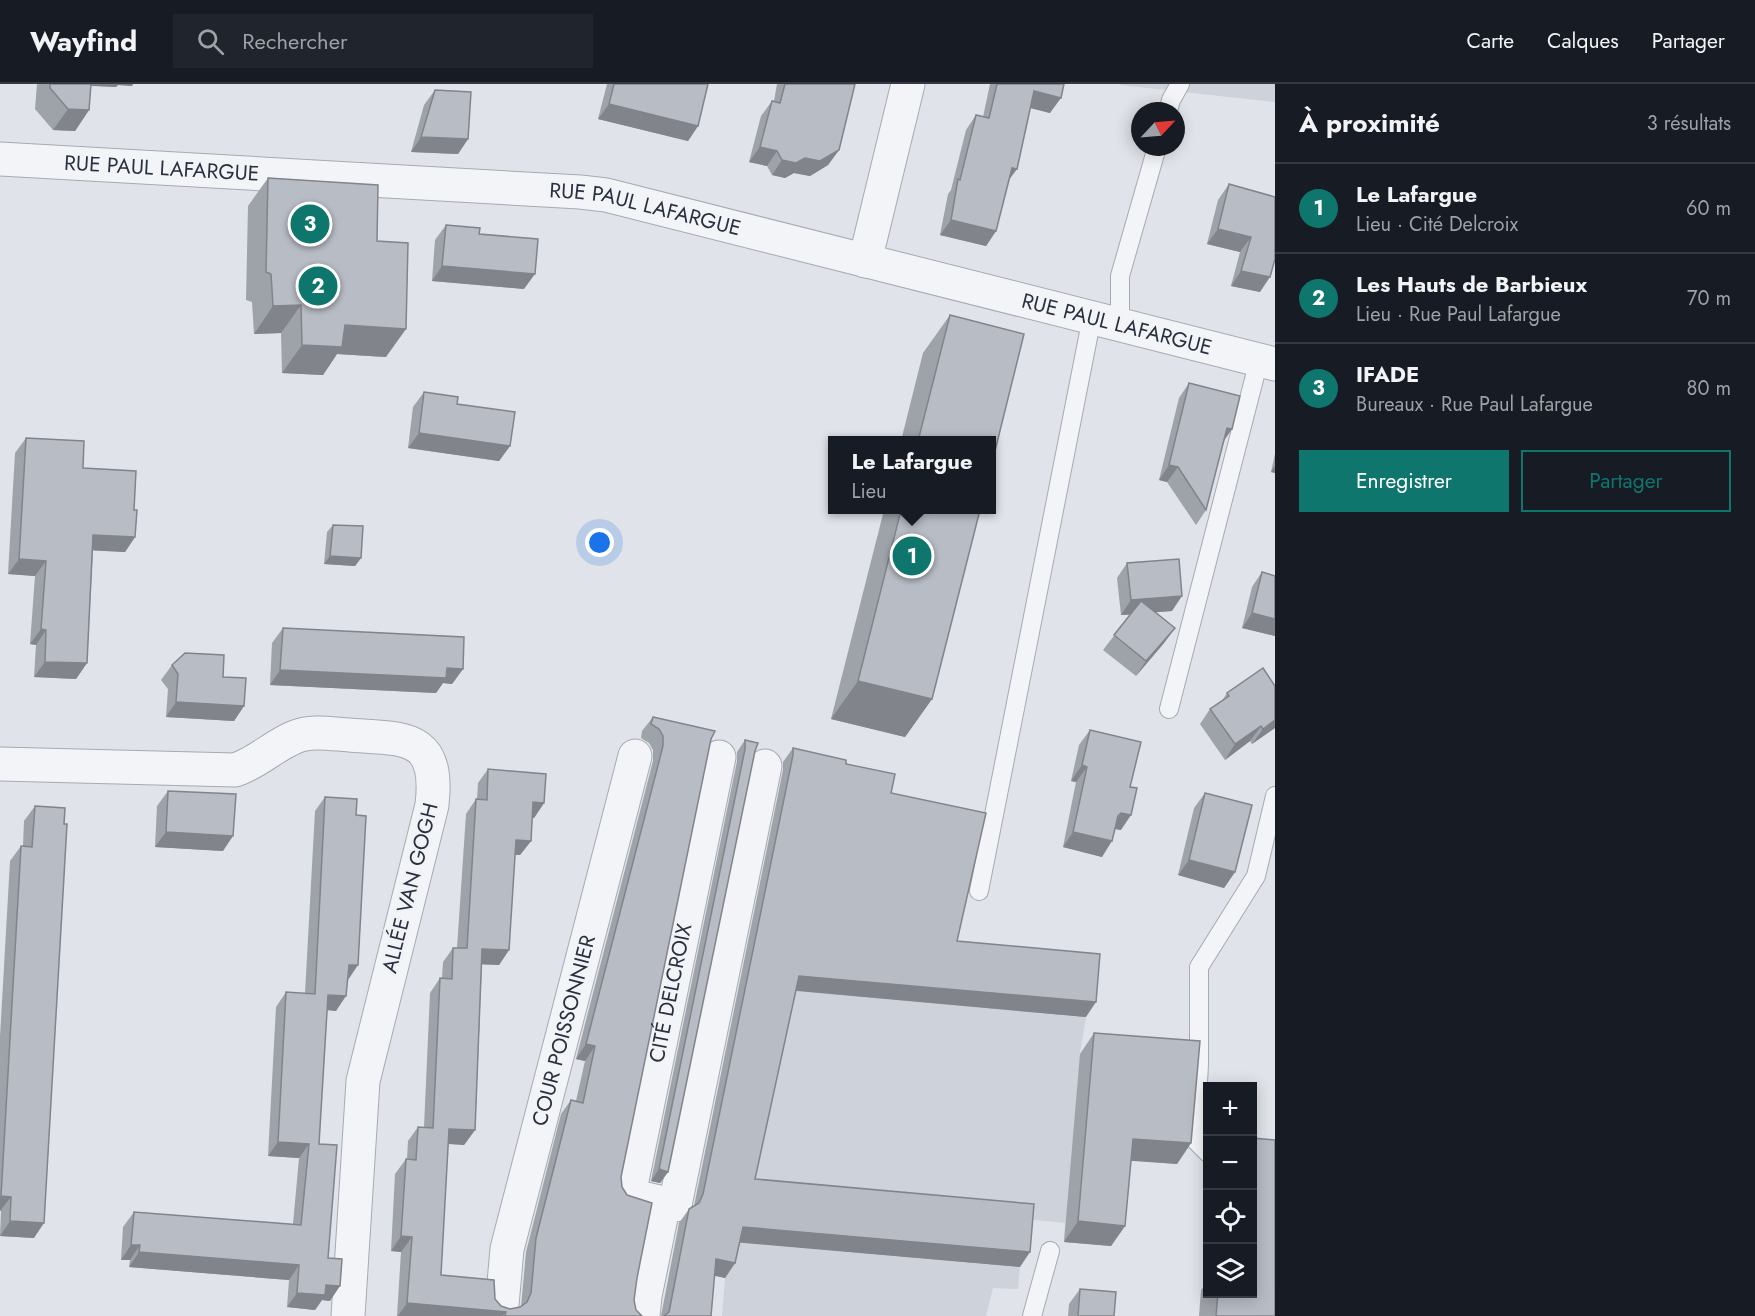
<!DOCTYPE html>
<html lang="fr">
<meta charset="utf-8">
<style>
body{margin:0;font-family:Jost,sans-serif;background:#20242c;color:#f1f3f6}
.controls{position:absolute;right:18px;bottom:18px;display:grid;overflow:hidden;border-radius:0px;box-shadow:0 3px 15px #0003}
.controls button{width:54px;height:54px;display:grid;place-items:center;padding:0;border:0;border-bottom:2px solid #363941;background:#171b24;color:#f1f3f6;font:30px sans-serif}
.compass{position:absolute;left:1131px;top:18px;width:54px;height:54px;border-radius:50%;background:#171b24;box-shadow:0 3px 15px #0003;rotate:64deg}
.you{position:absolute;left:600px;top:459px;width:21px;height:21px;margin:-15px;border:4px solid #fff;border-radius:50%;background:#1a73e8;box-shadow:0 0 0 9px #1a73e833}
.badge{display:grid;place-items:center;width:39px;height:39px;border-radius:50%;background:#0f766e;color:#fff;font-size:20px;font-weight:700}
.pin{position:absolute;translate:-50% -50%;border:3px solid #fff;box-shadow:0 2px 6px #0006}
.popup{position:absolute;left:828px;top:352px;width:168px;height:78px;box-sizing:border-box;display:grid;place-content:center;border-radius:0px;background:#171b24;filter:drop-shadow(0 2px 4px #0005);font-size:20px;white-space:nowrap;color:#9ea1a6}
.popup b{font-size:22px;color:#f1f3f6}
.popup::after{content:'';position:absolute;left:50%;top:100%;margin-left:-12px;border:12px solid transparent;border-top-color:#171b24}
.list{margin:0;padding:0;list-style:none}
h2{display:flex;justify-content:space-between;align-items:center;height:78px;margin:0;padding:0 24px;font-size:26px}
h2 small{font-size:20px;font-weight:400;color:#9ea1a6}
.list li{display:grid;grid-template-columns:39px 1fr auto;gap:18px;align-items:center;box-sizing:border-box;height:90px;padding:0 24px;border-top:2px solid #363941}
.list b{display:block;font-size:22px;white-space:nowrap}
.list p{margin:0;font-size:20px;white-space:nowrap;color:#9ea1a6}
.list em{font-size:20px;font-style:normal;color:#9ea1a6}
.actions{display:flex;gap:12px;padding:18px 24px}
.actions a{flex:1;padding:14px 0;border:2px solid #0f766e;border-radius:0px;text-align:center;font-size:21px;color:#0f766e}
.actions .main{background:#0f766e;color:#fff}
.icon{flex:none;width:33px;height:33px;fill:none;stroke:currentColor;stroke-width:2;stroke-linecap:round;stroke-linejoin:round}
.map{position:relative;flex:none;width:1275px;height:1232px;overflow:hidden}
header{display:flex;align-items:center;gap:36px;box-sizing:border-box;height:84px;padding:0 30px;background:#171b24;border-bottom:2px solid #363941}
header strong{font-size:28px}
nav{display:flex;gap:33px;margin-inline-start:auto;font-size:21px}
.search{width:420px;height:54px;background:#20242c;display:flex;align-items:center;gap:15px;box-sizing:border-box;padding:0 21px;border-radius:0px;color:#9ea1a6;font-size:22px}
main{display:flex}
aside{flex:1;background:#171b24}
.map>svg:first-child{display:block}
</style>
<header>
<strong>Wayfind</strong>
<div class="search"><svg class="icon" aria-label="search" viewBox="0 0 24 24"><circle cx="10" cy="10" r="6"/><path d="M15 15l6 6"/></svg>Rechercher</div>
<nav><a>Carte</a><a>Calques</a><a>Partager</a></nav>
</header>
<main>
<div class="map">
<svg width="1275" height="1232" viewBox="0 0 1275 1232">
<rect width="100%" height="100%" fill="#e0e3e9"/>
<g fill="#ced2da">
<polygon points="1121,0 1275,0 1275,18 1120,1"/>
<polygon points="800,859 1086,933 1080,969 1128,973 1064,1158 1065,1139 1024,1135 1018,1205 993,1204 986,1232 722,1232 725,1194"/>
</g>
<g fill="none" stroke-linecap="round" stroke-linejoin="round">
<g stroke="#a5aab3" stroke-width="20">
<g id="lane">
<polyline points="1168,27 1171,16 1180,0"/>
<polyline points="1120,240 1120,192 1157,63"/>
<polyline points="1169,625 1259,276"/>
<polyline points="979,807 1092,233"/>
<polyline points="1208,1069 1195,1056 1199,980 1199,883 1256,792 1275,712"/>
<polyline points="1032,1232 1050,1167"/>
</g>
</g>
<g stroke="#a5aab3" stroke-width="35">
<g id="street">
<path id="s1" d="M 0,75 L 580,108 L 606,111 L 1275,280"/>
<polyline points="865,177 908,0"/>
<path d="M 0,680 L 235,686 C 257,679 273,662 295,653 C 311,646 332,650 349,651 C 405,655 440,650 432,721 L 363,997 L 348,1232"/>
<path id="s2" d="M 664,1119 L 629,1111 L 719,673"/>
<path id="s3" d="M 502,1221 L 507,1165 L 635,672"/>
<polyline points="643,1232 645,1212 664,1119 675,1121 765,682"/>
</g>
</g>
<use href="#lane" stroke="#f3f4f7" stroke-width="18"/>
<use href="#street" stroke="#f3f4f7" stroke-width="33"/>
</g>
<g fill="#9ea2a9">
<polygon points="37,0 133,0 132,2 118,1 116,3 91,2 89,26 75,47 53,46 35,25"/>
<polygon points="607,0 708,0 698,42 688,57 598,35"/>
<polygon points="777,0 855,0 839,66 828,81 810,92 794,89 785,94 772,91 767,82 749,78 761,32 772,17 774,17"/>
<polygon points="990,0 1064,0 1050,29 1030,24 1009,96 996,147 986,162 940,151 948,110 951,106 966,46 976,31 983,33"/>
<polygon points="435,6 468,55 458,70 411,68 424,21"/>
<polygon points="268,94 377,157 386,273 337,270 323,291 282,289 281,249 254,250 252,218 246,216 248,122"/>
<polygon points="1229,100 1275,113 1260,208 1231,202 1240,168 1207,160 1218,116"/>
<polygon points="446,141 479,150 524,205 432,197 435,156"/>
<polygon points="950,231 992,357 901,357 923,269"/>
<polygon points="1189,299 1232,345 1224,357 1206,426 1196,441 1167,398 1159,396 1179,314"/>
<polygon points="424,308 457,320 510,362 499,377 408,364 413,323"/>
<polygon points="26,354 83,384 135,453 125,468 93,466 87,579 76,595 34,593 36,561 30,560 35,492 8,490 15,369"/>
<polygon points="1275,370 1275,389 1271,388"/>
<polygon points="884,426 980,426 932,615 905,653 831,635"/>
<polygon points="333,441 361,474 355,482 324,480 327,448"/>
<polygon points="1127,479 1172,527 1156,528 1175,544 1164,559 1136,592 1103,566 1130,531 1121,531 1117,494"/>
<polygon points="1262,488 1275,492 1275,552 1242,544 1252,503"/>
<polygon points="283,544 463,585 452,600 443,599 436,609 270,601 272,559"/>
<polygon points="172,581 223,593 244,622 234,637 166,633 168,605 161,596"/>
<polygon points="1227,609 1275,644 1252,660 1250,657 1225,676 1200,640 1210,625 1222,617"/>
<polygon points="653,633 711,655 621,1093 622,1103 637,1194 634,1216 636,1226 642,1232 397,1232 401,1168 391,1167 395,1090 406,1075 407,1075 408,1057 418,1043 424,1043 430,909 440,894 442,894 443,878 453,864 457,864 466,730 476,715 477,715 478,699 488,685 544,719 534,734 532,733 531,757 520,771 515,771 509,866 499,881 482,880 475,1046 464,1061 448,1060 441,1191 495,1215 501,1222 510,1225 521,1223 526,1168 561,1030 571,1016 576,1017 585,977 576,975 653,677 653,666 649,659 641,654 642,647"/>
<polygon points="1090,646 1121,746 1115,745 1102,773 1063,763 1076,698 1071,697 1079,661"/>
<polygon points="745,656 755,667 668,1088 660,1099 651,1097 737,677 737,668"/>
<polygon points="793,664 846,680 891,709 957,857 1086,933 796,907 755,1095 1020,1183 740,1158 735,1179 725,1194 714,1191 711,1232 661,1232 679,1139 689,1125 694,1122 783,686 783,678"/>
<polygon points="168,707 223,767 155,763 157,722"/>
<polygon points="1205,709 1235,788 1224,804 1178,791 1194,724"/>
<polygon points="325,713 348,896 336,927 327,926 319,1060 328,1174 330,1217 322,1216 315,1226 287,1223 289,1196 129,1183 130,1176 121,1176 123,1143 134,1128 293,1140 299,1074 268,1072 276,923 286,908 305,909 315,727"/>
<polygon points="35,722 34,1154 0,1152 1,1127 0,1127 0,953 10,777 21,762 23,762 24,737"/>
<polygon points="1094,949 1191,1059 1177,1080 1131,1076 1125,1142 1111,1162 1064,1158 1080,970"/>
<polygon points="1208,1198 1208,1209 1252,1209 1275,1232 1199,1232 1201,1206"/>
<polygon points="1080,1205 1114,1232 1068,1232 1069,1220"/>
</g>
<g fill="#81848a">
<polygon points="79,0 133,0 132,2 118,1 116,3 78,1"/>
<polygon points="1034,7 1061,14 1050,29 1023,22"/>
<polygon points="609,20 698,42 688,57 598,35"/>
<polygon points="68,25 89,26 75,47 53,46"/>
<polygon points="421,53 468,55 458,70 411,68"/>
<polygon points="760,63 777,67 767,82 749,78"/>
<polygon points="839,66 828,81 810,92 794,89 785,94 772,91 782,76 805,74"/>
<polygon points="1012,84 1017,85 1006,100"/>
<polygon points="951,136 996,147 986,162 940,151"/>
<polygon points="1218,145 1251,153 1240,168 1207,160"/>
<polygon points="442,182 535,190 524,205 432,197"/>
<polygon points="1241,187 1270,193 1260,208 1231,202"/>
<polygon points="301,221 281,249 254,250 273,222"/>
<polygon points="345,241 406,245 386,273 337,270 323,291 282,289 302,261"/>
<polygon points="1227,344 1232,345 1221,360"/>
<polygon points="419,349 510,362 499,377 408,364"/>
<polygon points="1169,381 1178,383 1167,398 1159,396"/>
<polygon points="1275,382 1275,389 1271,388"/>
<polygon points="93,451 135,453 125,468 83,466"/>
<polygon points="330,472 361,474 355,482 324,480"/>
<polygon points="19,475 46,477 35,492 8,490"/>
<polygon points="1182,512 1172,527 1121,531 1131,516"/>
<polygon points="1252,529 1275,535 1275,552 1242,544"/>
<polygon points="1175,544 1164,559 1136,592 1146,577"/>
<polygon points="41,545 46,546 36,561 30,560"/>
<polygon points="45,578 87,579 76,595 34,593"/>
<polygon points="447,584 463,585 452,600 443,599 436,609 270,601 280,586"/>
<polygon points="858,597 932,615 905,653 831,635"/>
<polygon points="176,618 244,622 234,637 166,633"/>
<polygon points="1275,636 1275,644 1252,660 1263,645"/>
<polygon points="1261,642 1250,657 1225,676 1235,660"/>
<polygon points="1082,681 1087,683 1076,698 1071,697"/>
<polygon points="533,718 544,719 534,734 523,733"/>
<polygon points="1121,729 1131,731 1121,746 1110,744"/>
<polygon points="166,748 233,752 223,767 155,763"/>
<polygon points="1073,748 1112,757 1102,773 1063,763"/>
<polygon points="516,756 531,757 520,771 506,770"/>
<polygon points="1189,776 1235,788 1224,804 1178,791"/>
<polygon points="482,865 509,866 499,881 472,880"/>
<polygon points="349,881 358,881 348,896"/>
<polygon points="799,892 1096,918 1086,933 789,906"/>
<polygon points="328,911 346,912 336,927 317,925"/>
<polygon points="586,960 595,962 585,977 576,975"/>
<polygon points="449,1045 475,1046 464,1061 439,1059"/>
<polygon points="1133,1055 1191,1059 1177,1080 1119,1076"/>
<polygon points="278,1058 309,1060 299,1074 268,1072"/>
<polygon points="659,1085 668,1088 660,1099 651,1097"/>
<polygon points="1,1112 11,1113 0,1127 0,1113"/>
<polygon points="10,1137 44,1139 34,1154 0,1152"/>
<polygon points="1078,1137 1125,1142 1111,1162 1064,1158"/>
<polygon points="743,1143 1030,1168 1020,1183 733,1158"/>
<polygon points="401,1152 412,1153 401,1168 391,1167"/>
<polygon points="131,1161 140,1161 130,1176 121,1176"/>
<polygon points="139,1168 299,1181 289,1196 129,1183"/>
<polygon points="716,1175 735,1179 725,1194 706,1190"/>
<polygon points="326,1201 340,1202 330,1217 322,1216 315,1226 287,1223 297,1209"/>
<polygon points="407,1219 506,1228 503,1232 398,1232"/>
</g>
<g fill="#b8bcc5" stroke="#81848a" stroke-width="1.5">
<polygon points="50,0 91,0 89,26 68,25 50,4"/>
<polygon points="614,0 708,0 698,42 609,20"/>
<polygon points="785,0 855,0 839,66 820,77 805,74 796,79 782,76 777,67 760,63 772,17 780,19"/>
<polygon points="997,0 1064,0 1061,14 1034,7 1017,85 1012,84 996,147 951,136 958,95 960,96 976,31 989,34"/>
<polygon points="435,6 471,8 468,55 421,53"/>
<polygon points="268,94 378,101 377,157 408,159 406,245 345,241 342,263 302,261 301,221 273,222 271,190 266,188"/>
<polygon points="1229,100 1275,113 1275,175 1270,193 1241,187 1251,153 1218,145"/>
<polygon points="446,141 480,144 479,150 538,155 535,190 442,182"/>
<polygon points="950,231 1024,250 992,379 992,357 918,357"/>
<polygon points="1189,299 1240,312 1232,345 1227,344 1206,426 1178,383 1169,381"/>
<polygon points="424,308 458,313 457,320 515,328 510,362 419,349"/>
<polygon points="26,354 84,357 83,384 136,387 134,426 137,426 135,453 93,451 87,579 45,578 46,546 41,545 46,477 19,475"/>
<polygon points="901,426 980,426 932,615 858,597"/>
<polygon points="333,441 363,442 361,474 330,472"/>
<polygon points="1179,475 1182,512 1131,516 1127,479"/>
<polygon points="1262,488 1275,492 1275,535 1252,529"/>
<polygon points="1141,517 1175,544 1146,577 1114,551"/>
<polygon points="283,544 464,553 463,585 447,584 446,594 280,586"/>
<polygon points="185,569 224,571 223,593 246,594 244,622 176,618 178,590 172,581"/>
<polygon points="1263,584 1275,602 1275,636 1263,645 1261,642 1235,660 1210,625 1229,612 1227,609"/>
<polygon points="653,633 715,647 711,655 621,1093 622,1103 627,1111 652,1119 637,1194 634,1216 636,1226 642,1232 505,1232 506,1228 407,1219 412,1153 401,1152 406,1075 416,1076 418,1043 433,1044 440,894 452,895 453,864 467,864 476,715 487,716 488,685 546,690 544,719 533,718 531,757 516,756 509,866 482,865 475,1046 449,1045 441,1191 494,1196 495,1215 501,1222 510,1225 520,1223 527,1218 531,1209 536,1154 571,1016 583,1019 595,962 586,960 663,662 663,652 659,645 651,640"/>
<polygon points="1090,646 1141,658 1130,703 1137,704 1131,731 1121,729 1118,732 1112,757 1073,748 1087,683 1082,681"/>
<polygon points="745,656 758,659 755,667 668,1088 659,1085 745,665"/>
<polygon points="793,664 846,676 846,680 895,690 891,709 986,729 957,857 1100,870 1096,918 799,892 755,1095 1034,1120 1030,1168 743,1143 735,1179 716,1175 711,1232 664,1232 669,1228 689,1125 699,1119 703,1110 793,671"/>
<polygon points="168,707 236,710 233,752 166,748"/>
<polygon points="1205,709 1252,721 1235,788 1189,776"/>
<polygon points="325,713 357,715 356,731 366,732 358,881 349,881 346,912 328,911 319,1060 337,1061 328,1174 342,1175 340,1202 326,1201 325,1211 297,1209 299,1181 139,1168 140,1161 131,1161 134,1128 301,1141 309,1060 278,1058 286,908 315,910"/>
<polygon points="35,722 65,724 64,740 67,740 44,1139 10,1137 11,1113 1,1112 21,762 32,763"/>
<polygon points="1094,949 1200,957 1191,1059 1133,1055 1125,1142 1078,1137"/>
<polygon points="1252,1054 1275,1056 1275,1232 1216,1232 1218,1209 1252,1209"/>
<polygon points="1080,1205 1116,1208 1114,1232 1078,1232"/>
</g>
<g text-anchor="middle" stroke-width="5" stroke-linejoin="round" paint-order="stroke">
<g font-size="21" fill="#29303f" stroke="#f0f2f6">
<text dy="7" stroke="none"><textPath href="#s1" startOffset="162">RUE PAUL LAFARGUE</textPath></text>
<text dy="7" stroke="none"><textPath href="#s1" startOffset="648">RUE PAUL LAFARGUE</textPath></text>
<text dy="7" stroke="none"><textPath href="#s1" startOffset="1134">RUE PAUL LAFARGUE</textPath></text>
<text transform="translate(410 804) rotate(-76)" y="7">ALLÉE VAN GOGH</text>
<text dy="7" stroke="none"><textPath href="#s2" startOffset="242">CITÉ DELCROIX</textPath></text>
<text dy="7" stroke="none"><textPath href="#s3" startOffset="282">COUR POISSONNIER</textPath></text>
</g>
</g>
</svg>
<div class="controls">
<button>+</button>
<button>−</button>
<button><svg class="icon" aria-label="locate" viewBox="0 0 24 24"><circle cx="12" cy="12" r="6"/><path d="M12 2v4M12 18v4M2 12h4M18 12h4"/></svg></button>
<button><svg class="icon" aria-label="layers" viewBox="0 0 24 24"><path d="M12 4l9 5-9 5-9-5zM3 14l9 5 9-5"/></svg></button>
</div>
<svg class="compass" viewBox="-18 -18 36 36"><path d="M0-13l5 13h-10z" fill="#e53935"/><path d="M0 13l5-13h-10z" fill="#9ea1a6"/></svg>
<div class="you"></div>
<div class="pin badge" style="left:912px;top:472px">1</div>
<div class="popup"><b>Le Lafargue</b>Lieu</div>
<div class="pin badge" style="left:318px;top:202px">2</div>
<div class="pin badge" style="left:310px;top:140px">3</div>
</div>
<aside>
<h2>À proximité<small>3 résultats</small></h2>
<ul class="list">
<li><span class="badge">1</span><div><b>Le Lafargue</b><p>Lieu · Cité Delcroix</p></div><em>60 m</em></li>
<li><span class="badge">2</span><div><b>Les Hauts de Barbieux</b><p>Lieu · Rue Paul Lafargue</p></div><em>70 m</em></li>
<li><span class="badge">3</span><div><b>IFADE</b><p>Bureaux · Rue Paul Lafargue</p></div><em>80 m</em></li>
</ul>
<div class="actions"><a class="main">Enregistrer</a><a>Partager</a></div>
</aside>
</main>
